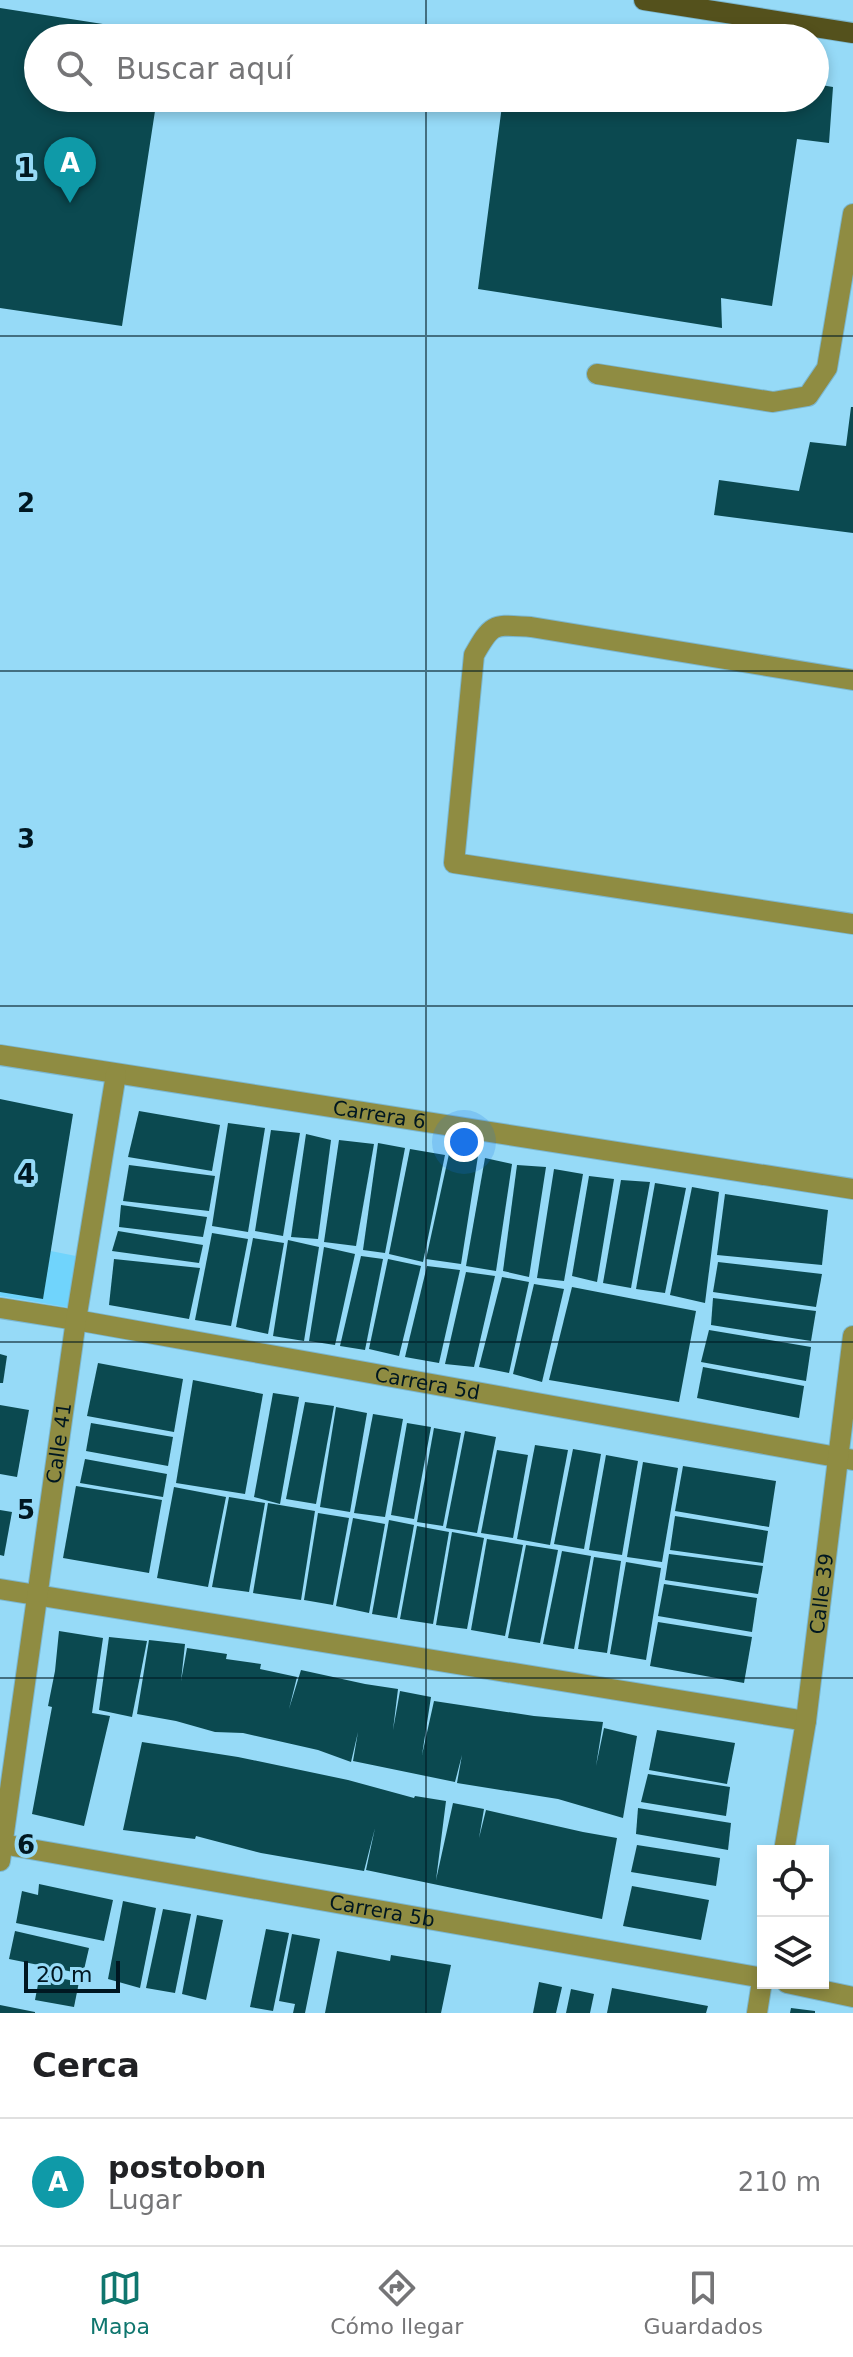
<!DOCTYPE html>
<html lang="es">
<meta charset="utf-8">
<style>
body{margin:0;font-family:"DejaVu Sans",sans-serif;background:#f6f6f6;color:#202124}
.controls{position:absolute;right:24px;bottom:24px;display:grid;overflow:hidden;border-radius:0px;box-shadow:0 4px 12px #0003}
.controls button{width:72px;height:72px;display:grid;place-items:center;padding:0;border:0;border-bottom:2px solid #e0e0e0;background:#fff;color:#202124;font:40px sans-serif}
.scale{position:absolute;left:24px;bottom:20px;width:96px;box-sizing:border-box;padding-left:8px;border:4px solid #001721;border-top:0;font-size:22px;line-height:28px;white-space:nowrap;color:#001721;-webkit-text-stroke:6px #96daf7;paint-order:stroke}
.you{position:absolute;left:464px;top:1142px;width:28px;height:28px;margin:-20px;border:6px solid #fff;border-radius:50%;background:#1a73e8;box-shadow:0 0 0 12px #1a73e833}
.badge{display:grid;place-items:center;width:52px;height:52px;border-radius:50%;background:#0f766e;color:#fff;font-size:26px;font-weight:700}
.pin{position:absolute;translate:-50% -66px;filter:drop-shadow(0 2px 4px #0008)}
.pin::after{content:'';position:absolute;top:42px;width:28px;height:24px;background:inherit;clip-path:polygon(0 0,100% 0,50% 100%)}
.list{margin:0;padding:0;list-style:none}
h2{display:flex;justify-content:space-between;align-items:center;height:104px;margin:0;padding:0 32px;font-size:34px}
h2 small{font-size:26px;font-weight:400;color:#757577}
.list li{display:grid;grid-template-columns:52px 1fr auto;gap:24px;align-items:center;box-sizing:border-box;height:128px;padding:0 32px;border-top:2px solid #e0e0e0}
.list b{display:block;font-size:30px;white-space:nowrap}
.list p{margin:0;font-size:26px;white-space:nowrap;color:#757577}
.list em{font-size:26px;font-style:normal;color:#757577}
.icon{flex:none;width:44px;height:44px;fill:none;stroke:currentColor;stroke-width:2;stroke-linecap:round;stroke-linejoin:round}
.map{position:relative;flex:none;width:853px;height:2013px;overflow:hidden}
.search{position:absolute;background:#fff;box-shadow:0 4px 12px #0003;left:24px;right:24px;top:24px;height:88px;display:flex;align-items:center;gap:20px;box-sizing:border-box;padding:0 28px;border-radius:44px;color:#757577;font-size:30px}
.sheet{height:232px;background:#fff}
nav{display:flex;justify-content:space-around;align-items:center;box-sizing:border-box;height:112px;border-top:2px solid #e0e0e0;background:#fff;font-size:22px;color:#757577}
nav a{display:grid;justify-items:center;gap:4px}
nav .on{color:#0f766e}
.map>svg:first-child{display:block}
</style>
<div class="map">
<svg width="853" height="2013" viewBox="0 0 853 2013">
<rect width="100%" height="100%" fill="#96daf7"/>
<polygon fill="#70d4fc" points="0,1241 81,1257 72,1308 0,1296"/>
<g fill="#0b4950">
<polygon points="0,8 167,34 167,38 38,38 38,98 157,98 122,326 0,308"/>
<polygon points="815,84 833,87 829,143 797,139 772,306 721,298 722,328 478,289 503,98 815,98"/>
<polygon points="851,407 853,407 853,533 714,515 719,480 799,491 810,442 846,446"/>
<polygon points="0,1099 73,1114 43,1299 0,1292"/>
<polygon points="139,1111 220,1125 212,1171 128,1157"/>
<polygon points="228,1123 265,1128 248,1232 212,1226"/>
<polygon points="271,1130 300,1133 283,1236 255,1231"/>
<polygon points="306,1134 331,1140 318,1239 291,1237"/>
<polygon points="339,1140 374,1144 356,1246 324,1242"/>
<polygon points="378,1143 405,1148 385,1253 363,1250"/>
<polygon points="410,1149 445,1155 423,1262 389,1254"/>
<polygon points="449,1154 478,1156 461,1264 426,1259"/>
<polygon points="485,1158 512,1164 496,1271 466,1266"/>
<polygon points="129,1165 215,1176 209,1211 123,1201"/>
<polygon points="517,1165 546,1167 529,1277 503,1271"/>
<polygon points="554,1169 583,1174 564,1281 537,1278"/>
<polygon points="589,1176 614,1179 597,1282 572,1276"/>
<polygon points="621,1180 650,1182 631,1288 603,1283"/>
<polygon points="655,1183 686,1188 665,1293 636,1289"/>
<polygon points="692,1187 719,1192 705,1303 670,1295"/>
<polygon points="725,1194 828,1210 822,1265 717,1255"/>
<polygon points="121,1205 207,1217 203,1237 119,1227"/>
<polygon points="118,1231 203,1245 199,1263 112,1251"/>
<polygon points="212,1233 248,1239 231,1326 195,1320"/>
<polygon points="253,1238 284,1243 268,1334 236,1327"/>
<polygon points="288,1240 319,1247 304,1341 273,1336"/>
<polygon points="324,1247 355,1254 335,1345 309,1341"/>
<polygon points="361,1256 383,1259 365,1350 340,1346"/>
<polygon points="114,1259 200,1268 189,1319 109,1305"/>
<polygon points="388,1259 421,1266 399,1356 369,1349"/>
<polygon points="718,1262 822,1274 816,1307 713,1292"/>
<polygon points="427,1266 460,1270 439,1363 405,1357"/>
<polygon points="466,1272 495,1276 474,1367 445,1364"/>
<polygon points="502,1277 529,1282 509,1373 479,1367"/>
<polygon points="534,1284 564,1289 542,1382 513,1374"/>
<polygon points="572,1287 696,1311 679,1402 549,1380"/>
<polygon points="713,1298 816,1311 811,1341 711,1325"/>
<polygon points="709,1330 811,1347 806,1381 701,1362"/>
<polygon points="0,1354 7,1356 3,1383 0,1383"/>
<polygon points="98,1363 183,1379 174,1432 87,1416"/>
<polygon points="703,1367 804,1386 799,1418 697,1398"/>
<polygon points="193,1380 263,1394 245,1494 176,1483"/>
<polygon points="273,1393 299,1397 280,1504 254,1497"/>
<polygon points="305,1402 334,1406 316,1504 286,1499"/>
<polygon points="0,1405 29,1410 17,1477 0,1474"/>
<polygon points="336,1407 367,1413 350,1512 320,1507"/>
<polygon points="373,1414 403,1419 385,1517 354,1513"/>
<polygon points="91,1423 173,1437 168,1466 86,1451"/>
<polygon points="407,1423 431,1427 414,1519 391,1515"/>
<polygon points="434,1428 461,1433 443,1526 417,1522"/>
<polygon points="465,1431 496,1437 477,1533 446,1528"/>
<polygon points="535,1445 568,1450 550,1545 517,1539"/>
<polygon points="573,1449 601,1454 584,1549 554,1544"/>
<polygon points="497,1450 528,1455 513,1538 481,1533"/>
<polygon points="606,1455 638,1461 622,1555 589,1550"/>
<polygon points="85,1459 167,1474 163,1497 80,1483"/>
<polygon points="643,1462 678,1468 662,1562 627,1557"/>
<polygon points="683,1466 776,1481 769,1527 675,1511"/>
<polygon points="76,1486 162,1500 149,1573 63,1558"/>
<polygon points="174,1487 226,1497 208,1587 157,1578"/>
<polygon points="229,1497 265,1503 249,1592 212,1587"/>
<polygon points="268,1503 315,1511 301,1600 253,1593"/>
<polygon points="0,1510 12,1512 4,1556 0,1555"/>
<polygon points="318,1513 349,1518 333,1605 304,1600"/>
<polygon points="675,1516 768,1531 763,1563 670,1550"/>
<polygon points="353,1518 385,1524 369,1613 336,1606"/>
<polygon points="389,1520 414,1525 397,1618 372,1614"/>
<polygon points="417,1526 449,1532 433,1624 400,1619"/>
<polygon points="452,1532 484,1538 467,1629 436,1625"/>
<polygon points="487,1539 523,1545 505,1636 471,1630"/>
<polygon points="526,1545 558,1550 540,1643 508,1638"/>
<polygon points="562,1551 591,1556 574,1649 543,1644"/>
<polygon points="669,1554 763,1566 758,1594 665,1580"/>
<polygon points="594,1557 621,1561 607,1653 578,1649"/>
<polygon points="626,1562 661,1568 646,1660 610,1654"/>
<polygon points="664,1584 757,1598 752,1632 658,1616"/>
<polygon points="658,1622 752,1637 744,1683 650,1666"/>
<polygon points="59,1631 103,1638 92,1713 110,1716 84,1826 32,1814 52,1707 48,1706 55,1671"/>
<polygon points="109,1637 147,1641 132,1717 99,1710"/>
<polygon points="149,1640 185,1644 181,1681 187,1648 227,1654 226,1659 261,1664 260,1669 297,1677 289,1709 301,1670 365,1684 398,1689 393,1730 400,1691 431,1697 422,1755 434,1701 534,1716 603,1722 596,1766 604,1728 637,1736 623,1818 558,1799 457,1783 462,1755 455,1782 353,1761 358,1732 351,1762 318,1750 243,1733 215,1732 176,1721 137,1714"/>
<polygon points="657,1730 735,1743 727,1784 649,1770"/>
<polygon points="142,1742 238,1757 348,1780 414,1798 415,1796 446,1801 436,1880 453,1803 484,1809 479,1838 486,1810 583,1832 617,1838 602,1919 366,1870 375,1828 364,1871 261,1853 196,1836 195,1839 123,1830"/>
<polygon points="648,1774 730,1787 726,1816 641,1802"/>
<polygon points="638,1808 731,1823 728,1850 636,1834"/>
<polygon points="637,1845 720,1858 716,1886 631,1872"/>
<polygon points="39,1884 113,1900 104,1941 16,1923 22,1891 38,1895"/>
<polygon points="632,1886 709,1900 701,1940 623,1926"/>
<polygon points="123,1901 156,1908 140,1988 108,1979"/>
<polygon points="163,1909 191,1914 175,1993 146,1988"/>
<polygon points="197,1915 223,1920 206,2000 182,1994"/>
<polygon points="266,1929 289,1933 273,2011 250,2007"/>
<polygon points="15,1931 89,1948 83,1974 9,1959"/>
<polygon points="292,1934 320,1939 305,2013 293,2013 295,2004 279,2001"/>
<polygon points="337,1951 390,1961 391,1955 451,1965 441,2013 325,2013"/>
<polygon points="40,1974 79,1982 74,2007 35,2000"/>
<polygon points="539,1982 562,1987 556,2013 533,2013"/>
<polygon points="612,1988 708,2006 706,2013 607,2013"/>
<polygon points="571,1989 594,1994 590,2013 566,2013"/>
<polygon points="0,2005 35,2012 35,2013 0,2013"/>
<polygon points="791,2008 815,2011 815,2013 790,2013"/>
</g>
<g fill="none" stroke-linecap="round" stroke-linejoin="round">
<g stroke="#7bb7d0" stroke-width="22">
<g id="minor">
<polyline points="597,374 773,402 808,396 827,368 853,214"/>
<path d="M 853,680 L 531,627 C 494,625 493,621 474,655 L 454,863 L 853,924"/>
<path id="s1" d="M 0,1055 L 853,1189"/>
<path id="s2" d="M 0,1308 L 76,1320 L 853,1460"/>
<polyline points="0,1589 806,1721"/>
<path id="s3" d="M 2,1844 L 763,1978"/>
<path id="s4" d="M 784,1851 L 806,1721 L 853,1336"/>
<path id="s5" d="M 0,1861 L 76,1320 L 116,1074"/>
<polyline points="787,1983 853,1997"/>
<polyline points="757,2013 763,1975"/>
</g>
</g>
<g stroke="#7bb7d0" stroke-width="22">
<polyline id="major" points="644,0 853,33"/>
</g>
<use href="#minor" stroke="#8f8c42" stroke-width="20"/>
<use href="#major" stroke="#54511c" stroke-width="20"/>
</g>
<path fill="none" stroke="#001721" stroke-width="2" stroke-opacity="0.55" d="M 426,0 L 426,38M 426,98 L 426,2013M 0,336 L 853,336M 0,671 L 853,671M 0,1006 L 853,1006M 0,1342 L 853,1342M 0,1678 L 853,1678"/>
<g text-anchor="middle" stroke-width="8" stroke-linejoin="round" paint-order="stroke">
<g font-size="20" fill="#001721" stroke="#96daf7">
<text dy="7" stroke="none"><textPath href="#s1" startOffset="384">Carrera 6</textPath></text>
<text dy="7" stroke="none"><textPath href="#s2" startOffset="434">Carrera 5d</textPath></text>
<text dy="7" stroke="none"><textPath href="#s5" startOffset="422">Calle 41</textPath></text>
<text dy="7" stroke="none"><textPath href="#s4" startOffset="260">Calle 39</textPath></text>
<text dy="7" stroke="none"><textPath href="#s3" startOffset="386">Carrera 5b</textPath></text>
</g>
</g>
<g font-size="26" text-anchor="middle" font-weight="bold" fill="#001721" stroke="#96daf7" stroke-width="8" stroke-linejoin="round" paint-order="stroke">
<text x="26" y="177">1</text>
<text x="26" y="512">2</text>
<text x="26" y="848">3</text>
<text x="26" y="1183">4</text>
<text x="26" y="1519">5</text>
<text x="26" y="1854">6</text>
</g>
</svg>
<div class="controls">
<button><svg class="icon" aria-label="locate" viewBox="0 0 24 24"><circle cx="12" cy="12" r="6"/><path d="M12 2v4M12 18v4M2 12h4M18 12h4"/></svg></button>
<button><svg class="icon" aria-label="layers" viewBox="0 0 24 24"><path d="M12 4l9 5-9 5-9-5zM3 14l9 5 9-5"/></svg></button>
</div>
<div class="scale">20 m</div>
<div class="you"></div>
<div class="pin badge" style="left:70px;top:203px;background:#0f9aa8">A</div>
<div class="search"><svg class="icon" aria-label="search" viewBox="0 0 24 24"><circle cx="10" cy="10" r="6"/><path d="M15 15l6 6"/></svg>Buscar aquí</div>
</div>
<section class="sheet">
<h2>Cerca<small></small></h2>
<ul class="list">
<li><span class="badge" style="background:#0f9aa8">A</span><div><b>postobon</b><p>Lugar</p></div><em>210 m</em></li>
</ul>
</section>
<nav>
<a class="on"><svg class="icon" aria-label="map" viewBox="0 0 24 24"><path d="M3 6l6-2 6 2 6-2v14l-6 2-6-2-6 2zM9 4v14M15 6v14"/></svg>Mapa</a>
<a><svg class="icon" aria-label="directions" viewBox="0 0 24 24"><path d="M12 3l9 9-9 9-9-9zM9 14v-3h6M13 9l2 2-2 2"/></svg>Cómo llegar</a>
<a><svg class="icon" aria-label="saved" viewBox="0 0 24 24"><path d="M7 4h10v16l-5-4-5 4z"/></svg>Guardados</a>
</nav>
